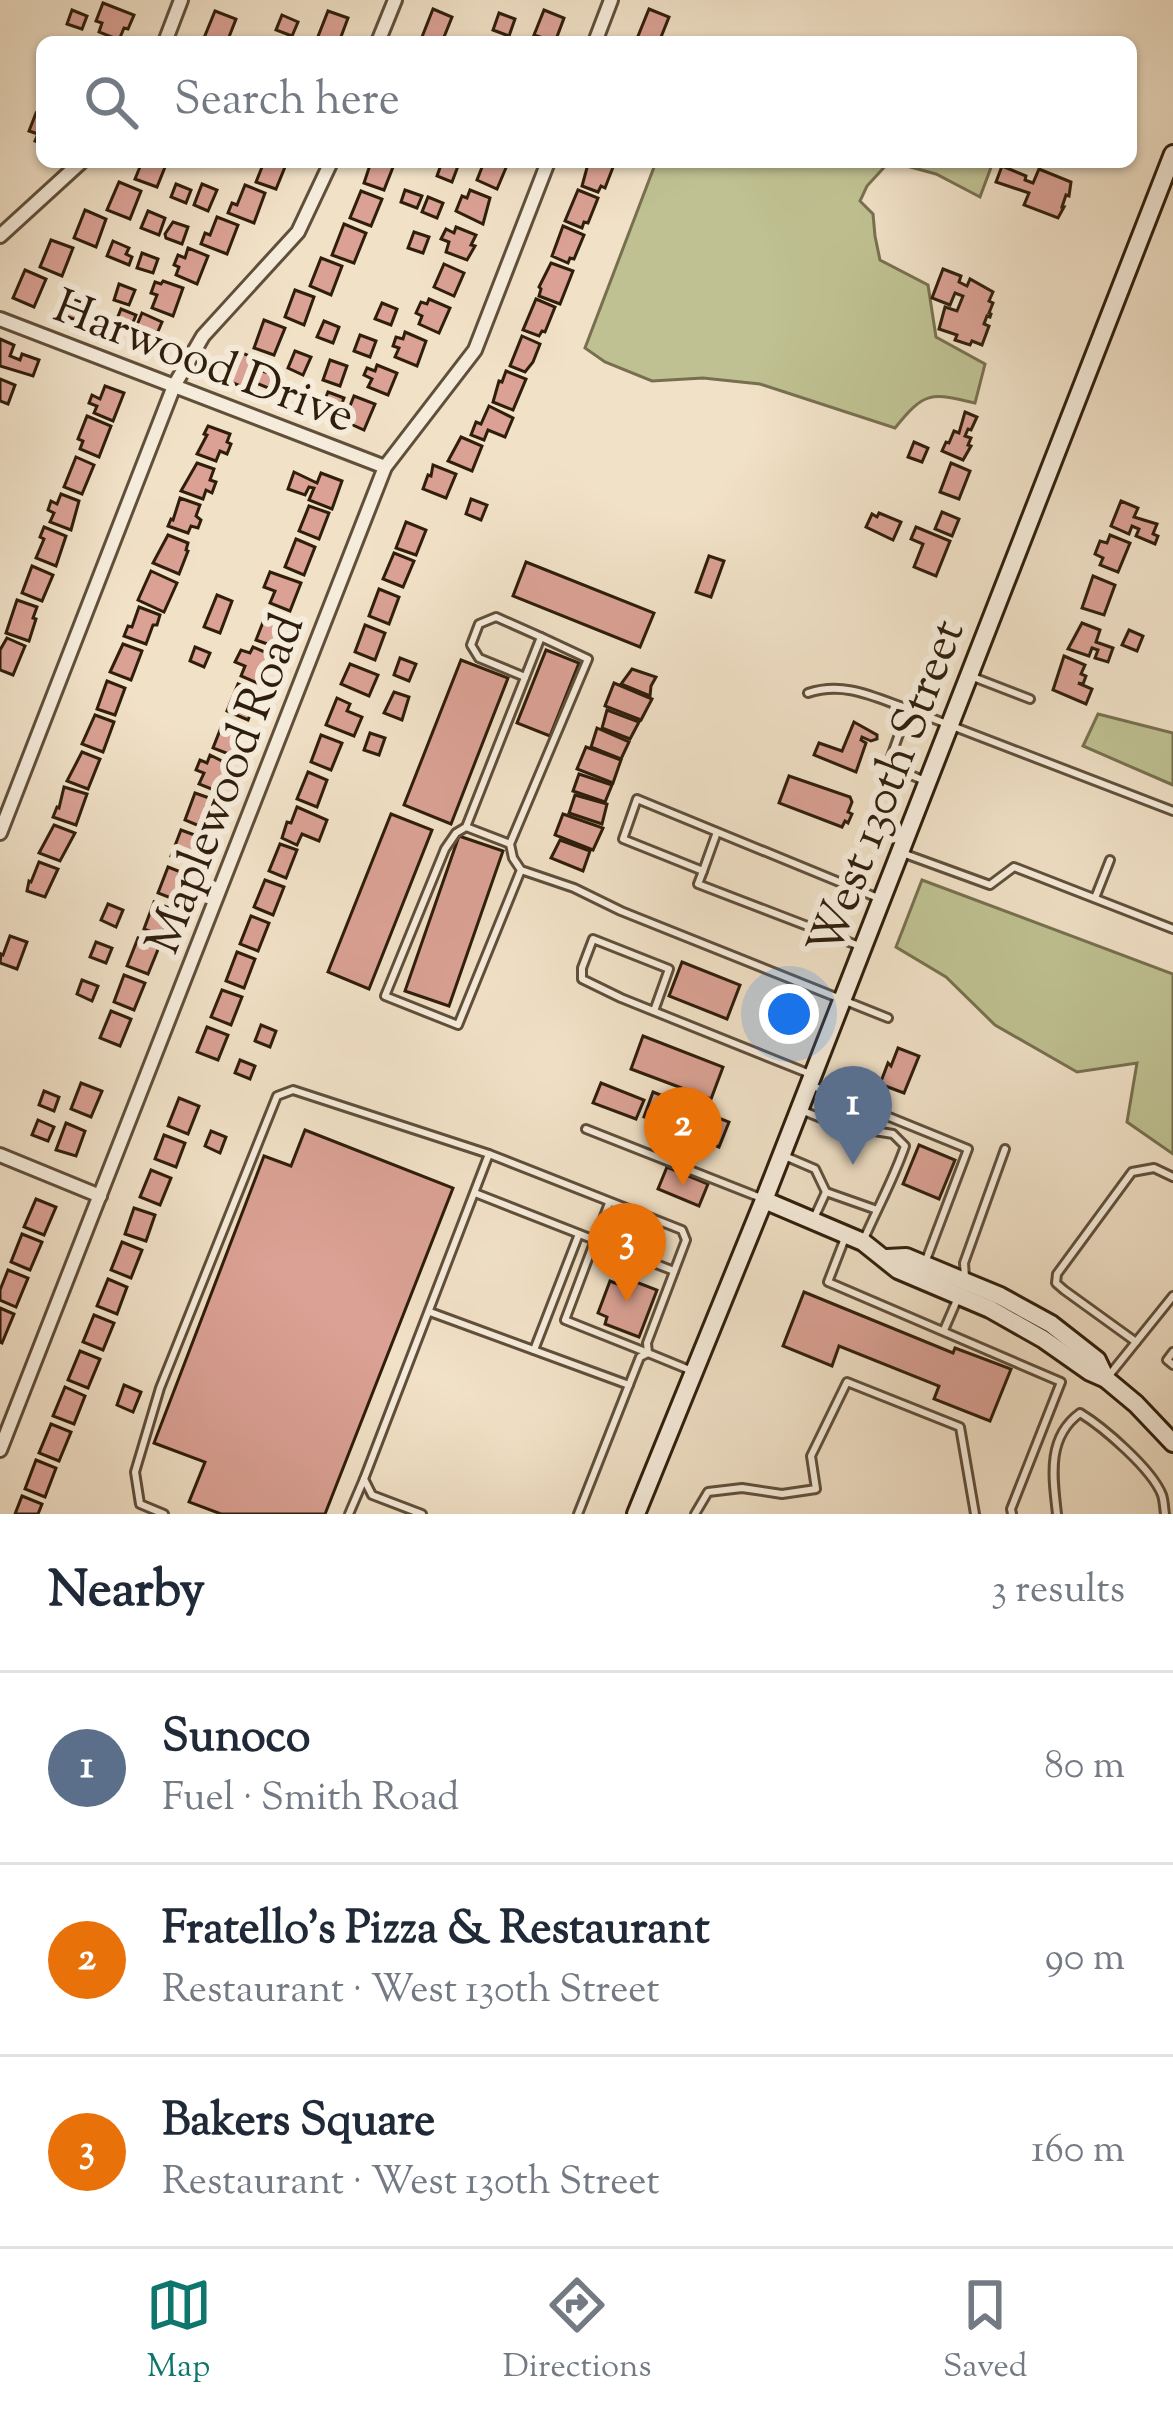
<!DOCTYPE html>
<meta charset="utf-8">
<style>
body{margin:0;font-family:"Sorts Mill Goudy",serif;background:#f2f2f3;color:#1f2937}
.you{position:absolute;left:789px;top:1014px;width:42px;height:42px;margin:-30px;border:9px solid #fff;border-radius:50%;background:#1a73e8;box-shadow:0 0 0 18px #1a73e833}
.badge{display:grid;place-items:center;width:78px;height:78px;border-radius:50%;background:#0f766e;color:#fff;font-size:39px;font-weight:700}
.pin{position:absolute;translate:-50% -99px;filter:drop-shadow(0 3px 6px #0008)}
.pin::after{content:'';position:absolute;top:63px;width:42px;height:36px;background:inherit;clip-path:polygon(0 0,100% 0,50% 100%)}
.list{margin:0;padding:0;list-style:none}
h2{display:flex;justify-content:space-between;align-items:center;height:156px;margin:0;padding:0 48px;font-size:51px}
h2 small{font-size:39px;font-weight:400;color:#747a83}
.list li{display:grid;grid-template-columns:78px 1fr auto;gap:36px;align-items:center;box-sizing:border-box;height:192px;padding:0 48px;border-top:3px solid #e0e1e3}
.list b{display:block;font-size:45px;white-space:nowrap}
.list p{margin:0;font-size:39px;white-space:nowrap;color:#747a83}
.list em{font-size:39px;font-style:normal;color:#747a83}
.icon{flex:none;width:66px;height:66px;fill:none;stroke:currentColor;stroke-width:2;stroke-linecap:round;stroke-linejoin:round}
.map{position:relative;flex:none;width:1173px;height:1514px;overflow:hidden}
.search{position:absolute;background:#fff;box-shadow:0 3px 9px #0004;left:36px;right:36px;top:36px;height:132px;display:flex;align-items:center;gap:30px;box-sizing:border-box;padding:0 42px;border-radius:18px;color:#747a83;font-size:45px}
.sheet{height:732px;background:#fff}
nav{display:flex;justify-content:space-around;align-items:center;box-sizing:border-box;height:168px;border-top:3px solid #e0e1e3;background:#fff;font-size:33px;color:#747a83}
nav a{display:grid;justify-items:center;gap:6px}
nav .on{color:#0f766e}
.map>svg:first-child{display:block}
</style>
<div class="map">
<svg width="1173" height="1514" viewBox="0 0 1173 1514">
<rect width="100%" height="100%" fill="#f1e1c7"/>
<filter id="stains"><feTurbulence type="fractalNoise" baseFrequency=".00167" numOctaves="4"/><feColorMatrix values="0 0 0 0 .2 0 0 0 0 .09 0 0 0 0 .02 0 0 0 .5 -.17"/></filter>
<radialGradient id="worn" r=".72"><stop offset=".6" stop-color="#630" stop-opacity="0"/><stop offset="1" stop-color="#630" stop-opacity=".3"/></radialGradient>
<g fill="#bfc192" stroke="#77704f" stroke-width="3">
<path d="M 656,162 L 889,162 L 867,186 L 860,201 L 873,214 L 875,236 L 880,260 L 928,285 L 936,337 L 985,364 L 975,403 C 930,392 924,392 895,428 L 760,384 L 703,378 L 652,381 L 605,362 L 585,348 Z"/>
<polygon points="892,162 993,162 980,197 936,174"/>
<polygon points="1098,714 1173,733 1173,785 1083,746"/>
<polygon points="922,880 1173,974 1173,1154 1127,1122 1137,1063 1077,1072 995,1025 946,977 896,947"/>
</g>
<g fill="#daa194" stroke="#2f1e0c" stroke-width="3">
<polygon points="103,3 134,15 128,29 124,28 119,40 99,32 102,23 96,21"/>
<polygon points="433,9 452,17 442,42 422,37"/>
<polygon points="649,9 669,17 659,42 639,42 636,41"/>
<polygon points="72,10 87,16 82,29 67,24"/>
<polygon points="544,10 564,18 555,42 534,35"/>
<polygon points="215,11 236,19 227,42 214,42 204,38"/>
<polygon points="328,11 348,18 339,42 317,39"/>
<polygon points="499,13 515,19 509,36 493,30"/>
<polygon points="282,15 298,22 292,36 276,30"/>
<polygon points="36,113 42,116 42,144 35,141 38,134 29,131"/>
<polygon points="142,162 167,162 157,187 135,179"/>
<polygon points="264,162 287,162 276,189 256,182"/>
<polygon points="371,162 395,162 384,190 364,183"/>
<polygon points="442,162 458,166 452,182 437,176"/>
<polygon points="484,162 508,163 497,189 477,180"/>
<polygon points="591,162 615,162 605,188 601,186 598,192 582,186 588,164"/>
<polygon points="1002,166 1026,176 1025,180 1033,183 1039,169 1071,182 1069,196 1066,195 1062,207 1064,207 1058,218 1024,205 1029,193 996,182"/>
<polygon points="119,182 141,191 130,219 107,210"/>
<polygon points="176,184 191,190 186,203 171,197"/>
<polygon points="202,184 217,190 208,211 194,205"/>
<polygon points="245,185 265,193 254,223 228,213 232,203 237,205"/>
<polygon points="405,190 422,196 417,208 401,202"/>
<polygon points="470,190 490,198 483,224 456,211 462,196 467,198"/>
<polygon points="578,190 598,198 588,223 584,222 582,228 565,221"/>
<polygon points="361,191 382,199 371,226 350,218"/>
<polygon points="428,197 443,203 437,218 422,212"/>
<polygon points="85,210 106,219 96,247 74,238"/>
<polygon points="148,211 165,218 159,235 141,228"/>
<polygon points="217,217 238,225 227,254 201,244 205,233 210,235"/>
<polygon points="173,222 188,227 182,244 166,238 165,234"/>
<polygon points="344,224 366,233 354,263 332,255"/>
<polygon points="563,226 584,235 574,259 570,258 568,263 552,256"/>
<polygon points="456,227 476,235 471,245 475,246 467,260 446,252 449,242 441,239 446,229 454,233"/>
<polygon points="414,232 429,237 423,253 408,248"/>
<polygon points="51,240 73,248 62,276 40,267"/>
<polygon points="113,241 129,248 126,254 132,257 129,265 107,256"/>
<polygon points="188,248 208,256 197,284 176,275 179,267 174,265 178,255 185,258"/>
<polygon points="142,253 158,259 153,273 137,268"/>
<polygon points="321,258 342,266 331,295 310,286"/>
<polygon points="551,263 573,271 560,304 539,296 541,289 539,287"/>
<polygon points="444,264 464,273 454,296 434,287"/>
<polygon points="943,269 961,276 959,282 967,286 970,279 993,292 989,301 993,303 989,313 991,314 990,317 987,316 984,324 989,326 982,345 972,341 970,345 955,340 957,335 939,329 945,307 957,311 963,296 955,293 950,305 932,298"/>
<polygon points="25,270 46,279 34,307 13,298"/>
<polygon points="163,281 183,288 173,316 152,308 157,295 151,293 155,282 161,284"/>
<polygon points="119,284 135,290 129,305 114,300"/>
<polygon points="295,290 314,297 304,325 285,317"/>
<polygon points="69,298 85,304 79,321 62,315"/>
<polygon points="429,299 450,308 439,333 419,324 422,316 416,313 421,302 427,304"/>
<polygon points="536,299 555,307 545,332 542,331 539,336 523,330"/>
<polygon points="382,303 397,309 391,325 375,319"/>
<polygon points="121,309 136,315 130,330 115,324"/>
<polygon points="142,313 162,322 150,350 130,342"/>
<polygon points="264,320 285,328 274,355 254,348"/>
<polygon points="324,321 339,327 333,343 317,337"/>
<polygon points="405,332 426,341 417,366 395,357 399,348 393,346 396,337 403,339"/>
<polygon points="360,335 376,341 370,357 354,351"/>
<polygon points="522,336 540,344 533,362 525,372 510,366"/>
<polygon points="0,339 14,345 10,356 20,360 22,354 39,360 33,376 0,366"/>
<polygon points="295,351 311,357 303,375 288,368"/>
<polygon points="239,352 258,359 254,369 284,377 278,392 251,381 248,389 228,381"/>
<polygon points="330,360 347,366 340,386 323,380"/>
<polygon points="377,365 397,373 388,395 368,387 372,379 364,375 367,368 375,371"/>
<polygon points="506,371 526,379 513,410 493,402 499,381 502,382"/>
<polygon points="0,379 15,385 8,404 0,401"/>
<polygon points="105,386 124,393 113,421 94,413 97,406 89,403 92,395 100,399"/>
<polygon points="328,392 344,398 338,414 322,407"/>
<polygon points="354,396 375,404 364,430 344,421"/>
<polygon points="489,406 513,418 505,437 488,430 484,440 471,435 476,422 481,424"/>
<polygon points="965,412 977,417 971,430 968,429 965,436 971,438 968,445 971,446 963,460 942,451 946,442 949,443 954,431 959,433"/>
<polygon points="87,416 111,426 99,457 80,449 83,441 78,439"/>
<polygon points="208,426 230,434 227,442 231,444 227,454 220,451 216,461 197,454 207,435 204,434"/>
<polygon points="461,437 482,446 472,471 448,461"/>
<polygon points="914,442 928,448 922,462 908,457"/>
<polygon points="76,457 94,465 82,494 64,487"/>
<polygon points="197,463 214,469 210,480 216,482 212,493 206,490 203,499 181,491"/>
<polygon points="951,463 970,471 959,499 940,492"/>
<polygon points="433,465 456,474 446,498 423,489 428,475 431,476"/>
<polygon points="294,472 317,483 321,473 342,481 332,509 309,500 314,488 309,487 305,495 288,489"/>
<polygon points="61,494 79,501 71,530 50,522 54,513 48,510 51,501 57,504"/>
<polygon points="180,498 200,505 196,516 201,520 198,528 191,526 188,533 168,526 171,519 173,520"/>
<polygon points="471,499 487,505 481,520 466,514"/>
<polygon points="1121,501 1138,508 1134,517 1157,524 1153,534 1158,536 1155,544 1136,536 1139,529 1132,526 1129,534 1111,526"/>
<polygon points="309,506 329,513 319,539 299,531"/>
<polygon points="942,512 959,519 952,536 935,529"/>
<polygon points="879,513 901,522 893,540 866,527 872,514 877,517"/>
<polygon points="406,522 426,530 416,555 396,548"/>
<polygon points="44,527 66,536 56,566 36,558 44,539 40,537"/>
<polygon points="916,527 950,541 936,576 914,567 923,544 911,539"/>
<polygon points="168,535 188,543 186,550 188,551 179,574 153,563"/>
<polygon points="1110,535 1130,543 1118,572 1100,565 1103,558 1095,554 1100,541 1107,543"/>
<polygon points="296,539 315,547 304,575 285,567"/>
<polygon points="394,553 414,561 403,587 383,579"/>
<polygon points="709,556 724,561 711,597 696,592"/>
<polygon points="526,562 654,613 640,647 513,596"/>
<polygon points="32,566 53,575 42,601 22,593"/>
<polygon points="151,571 177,583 164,612 138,600"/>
<polygon points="270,572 301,583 290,611 270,603 275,591 264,587"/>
<polygon points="1093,576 1115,585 1104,615 1082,608"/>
<polygon points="379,589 399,597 389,624 369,616"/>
<polygon points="217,595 232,601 220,633 204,627"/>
<polygon points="17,600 37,607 33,618 36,619 29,641 6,633"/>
<polygon points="139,607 160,615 157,625 153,625 146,644 124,636 128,626 132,627"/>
<polygon points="267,612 287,620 276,647 256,640"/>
<polygon points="1082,623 1100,630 1096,642 1113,648 1108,662 1095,658 1098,650 1092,648 1089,656 1068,649"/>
<polygon points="365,625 385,633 375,660 355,652"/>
<polygon points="1129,630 1143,636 1137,651 1122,645"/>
<polygon points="7,638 25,646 13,675 0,670 0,650"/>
<polygon points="123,644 142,651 131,680 110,672"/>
<polygon points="195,647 210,653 204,667 190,661"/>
<polygon points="253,647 274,656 262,685 241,676 245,666 235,662 241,650 250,653"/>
<polygon points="546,650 579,663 550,736 517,723"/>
<polygon points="1064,656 1085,665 1081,674 1086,676 1083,684 1078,683 1092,689 1086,704 1053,690"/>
<polygon points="400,658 416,664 409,681 394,675"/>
<polygon points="461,660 508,678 451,824 404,805"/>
<polygon points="350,664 378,675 369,696 341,684"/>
<polygon points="632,669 656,677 651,686 650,696 621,684"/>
<polygon points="107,681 125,688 115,715 97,709"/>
<polygon points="614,683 652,699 641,720 605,706"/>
<polygon points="238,684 259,693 248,720 227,711"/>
<polygon points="394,692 409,697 402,720 384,713"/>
<polygon points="337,698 350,704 347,711 362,717 354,736 326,725"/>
<polygon points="607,710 639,722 630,739 602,728"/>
<polygon points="95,715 114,722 103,752 82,744"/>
<polygon points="224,720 245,728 234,756 213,748"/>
<polygon points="854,722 877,735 877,739 871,741 862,737 861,740 866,743 856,772 814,755 819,743 842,751"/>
<polygon points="597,728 629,742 621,759 591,747"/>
<polygon points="370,733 385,738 379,755 364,750"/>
<polygon points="321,735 342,743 331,770 311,762"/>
<polygon points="586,747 621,760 613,783 577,769"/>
<polygon points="82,752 100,759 88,789 67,781"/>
<polygon points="210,755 230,765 219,792 199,784 204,773 196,770 200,760 207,763"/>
<polygon points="308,772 327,780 317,807 297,799"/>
<polygon points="579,774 612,785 605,802 573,791"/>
<polygon points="789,776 850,797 852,802 848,812 852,814 848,823 845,821 842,827 779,803"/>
<polygon points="64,787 87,794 76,825 53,817 57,807 59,808"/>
<polygon points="195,793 215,800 204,828 185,820"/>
<polygon points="575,795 607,804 602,824 569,813"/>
<polygon points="297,807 327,820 319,841 302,834 297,845 282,838 287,822 291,823"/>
<polygon points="391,814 432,830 369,989 328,972"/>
<polygon points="563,814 603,828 593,850 555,835"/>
<polygon points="54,825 75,833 60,861 39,853"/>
<polygon points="181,830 200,837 190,863 171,856"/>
<polygon points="459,836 503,851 449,1006 405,991"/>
<polygon points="560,840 590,851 583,871 551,858"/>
<polygon points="280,844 297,850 286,878 269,871"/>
<polygon points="39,862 58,869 45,897 27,891 29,881 31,882"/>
<polygon points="168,867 186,874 176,900 158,893"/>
<polygon points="265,880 284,887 273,915 254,907"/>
<polygon points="154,902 172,909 162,936 144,929"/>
<polygon points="108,904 123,910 116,927 101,920"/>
<polygon points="251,916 269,923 258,951 240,944"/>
<polygon points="10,936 27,942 17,969 0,963 1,954 3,955"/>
<polygon points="138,938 159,947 148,974 127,966"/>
<polygon points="96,942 112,948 106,963 90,957"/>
<polygon points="237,952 255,959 244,988 226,981"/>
<polygon points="682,962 740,985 727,1019 669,996"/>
<polygon points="124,975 145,983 134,1010 114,1002"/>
<polygon points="82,980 98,986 92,1001 77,994"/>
<polygon points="222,990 242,997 231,1025 211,1017"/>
<polygon points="111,1011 131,1019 120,1046 100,1038"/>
<polygon points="261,1025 276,1031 270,1047 255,1041"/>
<polygon points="207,1027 228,1035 218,1060 197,1052"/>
<polygon points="643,1036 723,1067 711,1099 631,1069"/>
<polygon points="898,1048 919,1056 904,1093 880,1084 888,1063 891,1066"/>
<polygon points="240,1060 255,1066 250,1079 235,1073"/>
<polygon points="81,1083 102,1091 91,1117 71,1109"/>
<polygon points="601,1083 644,1100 636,1119 593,1103"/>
<polygon points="44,1091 59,1097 54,1111 39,1105"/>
<polygon points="653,1092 729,1122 719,1147 644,1117"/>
<polygon points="179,1098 199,1106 188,1134 168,1126"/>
<polygon points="38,1120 54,1127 48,1141 32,1135"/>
<polygon points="66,1123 85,1131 76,1156 56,1150"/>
<polygon points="305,1130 453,1188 325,1514 221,1514 189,1502 205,1462 154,1443 264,1156 291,1166"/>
<polygon points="211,1131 226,1137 220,1153 205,1146"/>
<polygon points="164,1135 185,1143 176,1167 155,1159"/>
<polygon points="919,1145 955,1160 939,1199 903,1184"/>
<polygon points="667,1167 708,1184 699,1206 658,1189"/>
<polygon points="151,1170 171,1178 160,1205 140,1197"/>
<polygon points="36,1199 56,1207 44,1235 24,1227"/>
<polygon points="134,1208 155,1215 146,1241 125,1234"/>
<polygon points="22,1234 42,1242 30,1270 11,1262"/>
<polygon points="122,1242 142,1250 131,1278 111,1270"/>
<polygon points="8,1270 28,1278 16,1307 0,1300 0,1290"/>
<polygon points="623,1277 657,1290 639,1337 605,1324 607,1317 598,1313 610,1281 620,1285"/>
<polygon points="108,1279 127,1287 117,1314 97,1306"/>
<polygon points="804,1292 953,1353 955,1348 1011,1369 990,1421 934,1399 939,1386 839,1346 832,1366 783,1346"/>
<polygon points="0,1308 14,1314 2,1343 0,1342"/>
<polygon points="94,1315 114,1323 103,1350 83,1342"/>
<polygon points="80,1351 100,1359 88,1388 68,1380"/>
<polygon points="124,1385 141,1392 133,1412 117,1405"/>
<polygon points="65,1387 85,1396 74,1424 53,1416"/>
<polygon points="51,1424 71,1432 59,1461 39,1453"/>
<polygon points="36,1460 56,1468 45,1497 25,1489"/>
<polygon points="22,1496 42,1504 38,1514 15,1514"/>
</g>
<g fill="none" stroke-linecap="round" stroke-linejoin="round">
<g stroke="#604f3b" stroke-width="12">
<g id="lane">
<polyline points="525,677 479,658 471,645 479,624 496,617 541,637"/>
<polyline points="973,677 1030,699"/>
<path d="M 808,693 C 844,681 874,697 908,709"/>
<polyline points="927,782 888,765 908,709 1173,811"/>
<polyline points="466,827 510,844"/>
<polyline points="717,832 703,871 623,839 637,799 878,898"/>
<polyline points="905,854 990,885 1014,867 1173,929"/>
<polyline points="521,870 513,858 510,844 588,659 541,637 466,827 456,833 445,849 385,996 458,1025 521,870 574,888 621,911 888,1018"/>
<polyline points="703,871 698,884 862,947"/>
<polyline points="1095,898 1110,860"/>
<polyline points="654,1011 669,969 593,939 582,968 582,979 621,998 810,1074"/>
<polyline points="813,1086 968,1149 926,1260"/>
<path d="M 801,1110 L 838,1125 L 893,1134 L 905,1146 C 894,1178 878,1207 864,1239"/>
<polyline points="586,1129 761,1198"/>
<polyline points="787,1157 815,1169 826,1192"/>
<polyline points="475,1193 674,1271"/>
<polyline points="815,1216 826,1192 877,1210"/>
<polyline points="845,1238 828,1282 1061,1382 1011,1509 1012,1514"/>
<polyline points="965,1277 964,1263 1005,1149"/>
<polyline points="430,1312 629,1385"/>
<polyline points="944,1330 957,1300"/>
<polyline points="1136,1342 1064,1290 1056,1283 1057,1274 1132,1172 1154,1168 1173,1177"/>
<polyline points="534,1350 579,1234"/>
<polyline points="1173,1352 1167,1360 1173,1365"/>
<polyline points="1107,1378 1173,1296"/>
<polyline points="164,1514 140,1504 135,1472 160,1388 277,1096 293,1090 489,1154"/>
<polyline points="349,1514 364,1479"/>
<polyline points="422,1514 372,1495 364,1479 489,1154 682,1230 686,1240 647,1343 648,1353 692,1371"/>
<polyline points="578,1514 640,1357 648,1353 565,1320 609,1203"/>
<polyline points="695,1514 708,1492 742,1488 782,1494 816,1489 811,1456 847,1382 960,1427 975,1514"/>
<path d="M 1057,1514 C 1053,1478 1046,1438 1080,1413 C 1103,1427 1152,1469 1162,1495 C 1164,1501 1164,1508 1165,1514"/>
</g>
</g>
<g stroke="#604f3b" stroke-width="18">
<g id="street">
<polyline points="165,42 181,0"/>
<polyline points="378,42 395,0"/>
<polyline points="595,42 611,0"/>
<polyline points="0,236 81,162"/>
<polyline points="0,319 385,467"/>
<polyline points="0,833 174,386 203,336 298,232 331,162"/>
<polyline points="0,1155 100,1196"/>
<polyline points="0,1450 385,467 475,350 548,162"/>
</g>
</g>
<g stroke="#2f1e0c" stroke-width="22">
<g id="secondary">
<polyline points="764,1200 863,1242 898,1270 990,1309 1043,1339 1090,1372 1106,1379 1136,1404 1173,1443"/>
<polyline points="887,1258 906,1257 1000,1296 1051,1324 1097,1360 1106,1379"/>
<polyline points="636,1514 764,1200 1173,154"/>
</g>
</g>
<use href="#lane" stroke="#f6ecdb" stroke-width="6"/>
<use href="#street" stroke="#f6ecdb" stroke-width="12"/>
<use href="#secondary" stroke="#f6ecdb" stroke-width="16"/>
</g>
<g text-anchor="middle" stroke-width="12" stroke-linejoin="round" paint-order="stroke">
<g font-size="48" fill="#2f1e0c" stroke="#f6ecdb">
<text transform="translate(205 359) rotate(21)" y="17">Harwood Drive</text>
<text transform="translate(223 783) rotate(-69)" y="17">Maplewood Road</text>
<text transform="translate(884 787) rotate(-69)" y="17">West 130th Street</text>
</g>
</g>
<rect width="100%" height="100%" filter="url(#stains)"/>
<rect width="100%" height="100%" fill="url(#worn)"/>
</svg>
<div class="you"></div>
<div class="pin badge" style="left:853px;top:1165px;background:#5c6f8a">1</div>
<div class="pin badge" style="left:683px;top:1186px;background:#e8710a">2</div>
<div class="pin badge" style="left:627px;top:1302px;background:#e8710a">3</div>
<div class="search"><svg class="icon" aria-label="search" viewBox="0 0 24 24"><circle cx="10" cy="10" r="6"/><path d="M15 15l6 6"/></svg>Search here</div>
</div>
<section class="sheet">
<h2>Nearby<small>3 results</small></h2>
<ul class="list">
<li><span class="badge" style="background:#5c6f8a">1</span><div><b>Sunoco</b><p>Fuel · Smith Road</p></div><em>80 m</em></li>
<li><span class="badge" style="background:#e8710a">2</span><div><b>Fratello's Pizza &amp; Restaurant</b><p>Restaurant · West 130th Street</p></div><em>90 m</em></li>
<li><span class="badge" style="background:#e8710a">3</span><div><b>Bakers Square</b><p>Restaurant · West 130th Street</p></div><em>160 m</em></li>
</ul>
</section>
<nav>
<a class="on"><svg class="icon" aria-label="map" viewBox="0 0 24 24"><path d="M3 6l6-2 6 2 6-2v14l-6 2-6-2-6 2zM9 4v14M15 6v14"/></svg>Map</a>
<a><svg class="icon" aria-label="directions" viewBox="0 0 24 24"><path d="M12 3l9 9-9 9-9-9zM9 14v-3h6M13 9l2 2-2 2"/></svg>Directions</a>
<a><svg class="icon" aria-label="saved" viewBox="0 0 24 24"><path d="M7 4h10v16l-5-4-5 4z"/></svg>Saved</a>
</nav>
